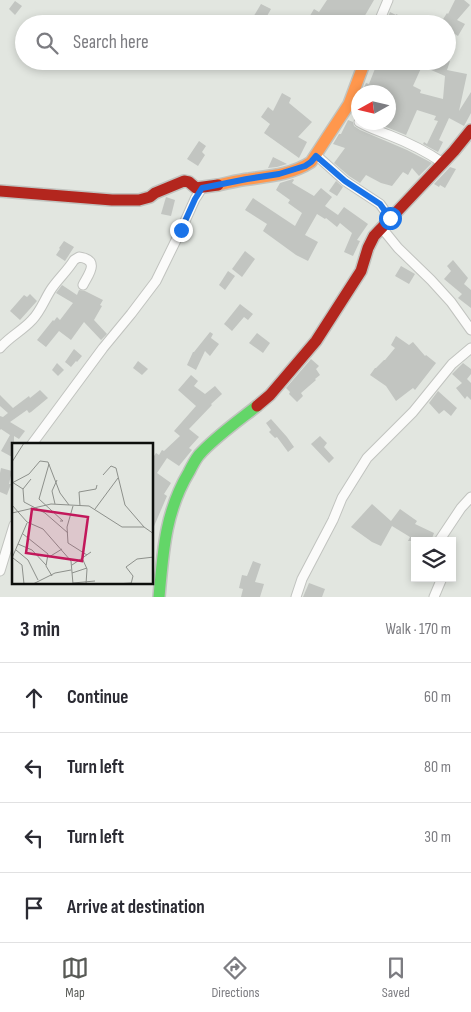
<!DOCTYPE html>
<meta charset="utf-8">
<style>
body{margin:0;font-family:"Sofia Sans Condensed",sans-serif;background:#f2f2f3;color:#2b2b33}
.controls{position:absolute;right:15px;bottom:15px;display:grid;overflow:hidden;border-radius:0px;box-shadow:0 2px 8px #0003}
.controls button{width:45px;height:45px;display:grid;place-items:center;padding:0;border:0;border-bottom:1px solid #e1e1e2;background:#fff;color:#2b2b33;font:25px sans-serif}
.compass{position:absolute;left:351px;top:85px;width:45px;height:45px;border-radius:50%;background:#fff;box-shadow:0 2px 8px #0003;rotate:262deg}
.stop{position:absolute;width:15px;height:15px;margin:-11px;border:4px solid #1a73e8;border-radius:50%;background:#fff}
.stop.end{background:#1a73e8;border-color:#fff;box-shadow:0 1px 5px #0008}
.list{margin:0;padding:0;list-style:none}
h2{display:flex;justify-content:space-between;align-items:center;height:65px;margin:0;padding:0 20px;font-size:21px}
h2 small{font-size:16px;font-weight:400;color:#7c7c81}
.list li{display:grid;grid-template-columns:32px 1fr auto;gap:15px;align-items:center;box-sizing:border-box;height:70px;padding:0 20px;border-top:1px solid #e1e1e2}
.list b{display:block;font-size:19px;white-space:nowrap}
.list em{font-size:16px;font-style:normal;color:#7c7c81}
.icon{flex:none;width:28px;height:28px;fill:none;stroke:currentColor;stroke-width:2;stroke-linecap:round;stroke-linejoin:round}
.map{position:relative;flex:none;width:471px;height:597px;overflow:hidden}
.search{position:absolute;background:#fff;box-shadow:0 2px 8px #0003;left:15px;right:15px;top:15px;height:55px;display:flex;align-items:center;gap:12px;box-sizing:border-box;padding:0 18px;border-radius:28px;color:#7c7c81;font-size:19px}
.sheet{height:345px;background:#fff}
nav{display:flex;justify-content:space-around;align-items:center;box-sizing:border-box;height:70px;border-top:1px solid #e1e1e2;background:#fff;font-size:14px;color:#7c7c81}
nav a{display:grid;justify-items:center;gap:2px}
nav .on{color:#585a56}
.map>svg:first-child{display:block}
</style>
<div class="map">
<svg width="471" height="597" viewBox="0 0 471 597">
<rect width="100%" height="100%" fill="#e2e6e0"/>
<g fill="#c2c5c1" fill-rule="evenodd">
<polygon points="327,0 374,0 360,24 305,24 314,9 319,12"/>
<polygon points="455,0 464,0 470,5 457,20 465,24 458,36 447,29 447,24 440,24 447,13 448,14"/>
<polygon points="15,1 22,6 15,15 9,9"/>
<polygon points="261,4 271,9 267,16 262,24 249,24"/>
<polygon points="390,12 396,15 396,14 418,24 385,24"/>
<path d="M 378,61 L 450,61 L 447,70 L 467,74 L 459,111 L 471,92 L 471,113 L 464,126 L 449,118 L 439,140 L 443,142 L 438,152 L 423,144 L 424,142 L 427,144 L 438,121 L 434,120 L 436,116 L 417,110 L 406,135 L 374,122 L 388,122 L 388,92 L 362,92 L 366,83 L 369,84 ZM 422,66 L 445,76 L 443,99 L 420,93 L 421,90 L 413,86 Z"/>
<polygon points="282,93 291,98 289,103 312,122 298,137 307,142 299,158 264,133 270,124 261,117 268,107 273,111"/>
<polygon points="348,120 353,122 354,126 360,130 407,150 432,163 419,176 412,168 408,175 403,172 392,186 381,183 366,175 360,183 349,176 334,163 345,148 333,144 339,134 341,134"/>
<polygon points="199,141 206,146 202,152 205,155 198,166 187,159"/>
<polygon points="273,157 287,164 277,167 268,168"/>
<polygon points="450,167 456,169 445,188 440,185 439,187 434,184"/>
<polygon points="293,179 294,180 292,183 314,196 321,188 332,197 325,206 338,215 344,207 368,224 357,240 360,241 353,256 344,252 352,233 340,223 337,227 326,218 325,219 317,214 305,235 318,242 308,261 296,255 263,231 267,224 245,210 253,198 295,226 302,213 288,203 290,200 276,190 280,183"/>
<polygon points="336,181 343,187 337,196 329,191"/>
<polygon points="166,197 175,200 171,216 161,214"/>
<polygon points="64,241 74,247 65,261 56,255 60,249 59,248"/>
<polygon points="245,251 255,259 242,277 232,269"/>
<polygon points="453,260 468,278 464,284 471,290 471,308 458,298 462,294 444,279 451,271 447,266"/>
<polygon points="401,266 415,274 409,284 395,276"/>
<polygon points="228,271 235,276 225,290 219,285"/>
<polygon points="62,285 77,295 79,290 85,291 103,300 100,305 102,306 94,320 107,334 101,340 84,322 71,340 59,331 46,347 37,340 53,320 54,321 57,317 60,320 73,303 56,293"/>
<polygon points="30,294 37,301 20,320 10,311 24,295 27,297"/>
<polygon points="240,304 253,314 248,320 244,317 232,331 224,324"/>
<polygon points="210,332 213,334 211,338 219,344 210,356 205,351 196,370 187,365 193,352 194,352"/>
<polygon points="257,333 270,343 263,353 249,343"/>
<polygon points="396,336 409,345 413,342 425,356 426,355 436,363 415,390 413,388 396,401 386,386 370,375 375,368 376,368 384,360 385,360 395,348 391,345"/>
<polygon points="74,349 82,356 77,362 76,361 71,367 65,362"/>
<polygon points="311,359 319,366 316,369 320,375 315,379 316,380 301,393 303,396 297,402 289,394 290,392 286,388"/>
<polygon points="138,361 148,369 142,375 133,368"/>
<polygon points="57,363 64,370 58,376 52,370"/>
<polygon points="463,363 471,369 471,374 467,379 471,383 471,400 467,396 465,399 456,388 462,383 452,374"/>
<polygon points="191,375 198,381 194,386 205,394 215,386 222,394 211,404 212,405 189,429 199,437 189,448 192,450 179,466 167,458 157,473 171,483 164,494 167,496 152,531 152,459 156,453 159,455 162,450 164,451 180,436 174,431 196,406 178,390"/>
<polygon points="40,390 48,398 31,412 29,413 27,410 10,422 25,431 19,439 14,436 14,458 1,451 10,435 1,429 0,430 0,416 3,417 8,413 0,406 0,395 13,408 29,396 30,398"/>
<polygon points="438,391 457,408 451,416 444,410 439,414 429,403"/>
<polygon points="271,419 287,437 294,447 288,452 277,437 275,438 269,432 271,430 266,423"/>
<polygon points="320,436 327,443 324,447 334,458 329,463 311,444"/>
<polygon points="1,468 12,471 9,484 11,484 7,495 0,492 0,473"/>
<polygon points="372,504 391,521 400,509 417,521 415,524 434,533 431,541 408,541 410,537 392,526 381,546 372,542 351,527"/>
<polygon points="253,561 261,564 255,582 264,584 260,597 241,597 243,589 239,588 242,575 247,576"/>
<polygon points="309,583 325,589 322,597 303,597"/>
</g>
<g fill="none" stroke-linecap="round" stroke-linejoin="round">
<g stroke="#c1c3bf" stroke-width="11">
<g id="street">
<polyline points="378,24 388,0"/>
<path d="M 359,122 C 369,128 379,131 389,135 C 407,142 427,152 443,163"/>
<polyline points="316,155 345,181 380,204 390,218"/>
<polyline points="381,227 398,248 431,280 451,302 471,330"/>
<path d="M 0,348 C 9,337 22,331 32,320 C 41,311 45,298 52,288 C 59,278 68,270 74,260 L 79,257 C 101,260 88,275 83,285"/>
<polyline points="32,444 103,348 131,314 156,281 181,230 195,199 202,188"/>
<polyline points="439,541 461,508 471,497"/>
<polyline points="0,571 14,525"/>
<polyline points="296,597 302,579 333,520 342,498 367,458 413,412 452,364 471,348"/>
<polyline points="434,597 442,578"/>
</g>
</g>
<g stroke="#c1c3bf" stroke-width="14">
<path id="fast" d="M 159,597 C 163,552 165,512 189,472 C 192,466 195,460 199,455 C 215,437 238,421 257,406"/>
</g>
<g stroke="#c1c3bf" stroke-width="14">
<path id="slow" d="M 218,185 C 228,183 239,180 249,179 C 271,176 293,174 311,162 L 349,104 L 365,61"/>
</g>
<g stroke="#c1c3bf" stroke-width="14">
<g id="jam">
<polyline points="0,191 112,200 139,200 150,197 155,193 184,181 189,182 196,188 218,185"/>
<polyline points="257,406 270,395 316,341 361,271 368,248 374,236 454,151 471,130"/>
</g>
</g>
<use href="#street" stroke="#fbfbfa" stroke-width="9"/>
<use href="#fast" stroke="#63d668" stroke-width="11"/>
<use href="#slow" stroke="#ff974d" stroke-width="11"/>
<use href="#jam" stroke="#b3261e" stroke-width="11"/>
</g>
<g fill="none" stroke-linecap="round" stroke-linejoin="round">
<polyline stroke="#1a73e8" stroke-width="6" points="181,230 195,199 202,188 247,179 279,174 305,166 311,162 316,156 345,181 380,204 390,218"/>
</g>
<g transform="translate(12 443)">
<rect width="141" height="141" fill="#e2e6e0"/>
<path fill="none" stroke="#8d908b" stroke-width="1" d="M 0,19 L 12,0M 37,21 L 27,56 L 51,78 L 48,78M 91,32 L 99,23 L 104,25 L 113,62 L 132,84M 0,39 L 11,46 L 19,36M 0,40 L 17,31 L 28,18 L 36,19 L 48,50 L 57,62M 11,46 L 12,59 L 33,70 L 56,90M 43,61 L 40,48 L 45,37M 0,62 L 15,79 L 31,86 L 59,118 L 61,141M 61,63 L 55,84 L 56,100 L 75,112M 68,63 L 67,49 L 84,46 L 85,42M 83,66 L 106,35M 0,70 L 39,61 L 77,63 L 110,84 L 132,84 L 142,91M 11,91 L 36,111 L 34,123 L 40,133M 6,101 L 20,107 L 34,122M 4,107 L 16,117 L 26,137M 37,114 L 50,106M 0,115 L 15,80M 1,115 L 10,122 L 12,141M 71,117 L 75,126 L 74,141M 60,122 L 79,109M 60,130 L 75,125M 61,140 L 83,138M 21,141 L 43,130 L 59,127M 104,141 L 119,140M 119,141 L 121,133 L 114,124 L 125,116 L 142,114"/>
<path fill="#c2185b" fill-opacity="0.15" stroke="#c2185b" stroke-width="2.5" d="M 20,66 L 76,74 L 70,118 L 14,110 Z"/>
<rect width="141" height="141" fill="none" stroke="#0d0f0c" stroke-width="2.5"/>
</g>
</svg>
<div class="controls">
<button><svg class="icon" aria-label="layers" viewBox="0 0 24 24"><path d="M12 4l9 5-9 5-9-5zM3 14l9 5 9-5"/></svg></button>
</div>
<svg class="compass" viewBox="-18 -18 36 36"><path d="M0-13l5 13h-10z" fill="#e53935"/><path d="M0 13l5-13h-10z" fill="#7c7c81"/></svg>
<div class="stop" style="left:390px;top:218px"></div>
<div class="stop end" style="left:181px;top:230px"></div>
<div class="search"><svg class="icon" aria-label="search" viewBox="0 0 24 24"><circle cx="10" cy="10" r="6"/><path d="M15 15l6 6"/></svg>Search here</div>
</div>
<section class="sheet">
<h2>3 min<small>Walk · 170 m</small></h2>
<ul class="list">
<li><svg class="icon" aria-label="ahead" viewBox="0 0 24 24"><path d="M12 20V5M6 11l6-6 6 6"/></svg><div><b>Continue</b></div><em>60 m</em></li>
<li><svg class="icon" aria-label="left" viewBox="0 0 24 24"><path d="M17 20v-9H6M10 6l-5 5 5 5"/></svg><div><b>Turn left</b></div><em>80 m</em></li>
<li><svg class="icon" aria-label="left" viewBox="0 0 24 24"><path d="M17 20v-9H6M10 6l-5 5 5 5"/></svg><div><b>Turn left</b></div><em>30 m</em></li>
<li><svg class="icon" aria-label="arrive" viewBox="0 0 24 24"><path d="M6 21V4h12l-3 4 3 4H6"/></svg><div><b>Arrive at destination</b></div></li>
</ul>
</section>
<nav>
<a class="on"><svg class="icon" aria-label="map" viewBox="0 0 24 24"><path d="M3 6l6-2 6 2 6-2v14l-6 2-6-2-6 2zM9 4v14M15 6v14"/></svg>Map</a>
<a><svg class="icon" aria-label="directions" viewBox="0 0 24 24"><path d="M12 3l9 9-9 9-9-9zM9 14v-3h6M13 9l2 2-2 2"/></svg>Directions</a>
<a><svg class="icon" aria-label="saved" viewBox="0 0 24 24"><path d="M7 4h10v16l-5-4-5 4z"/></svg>Saved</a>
</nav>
